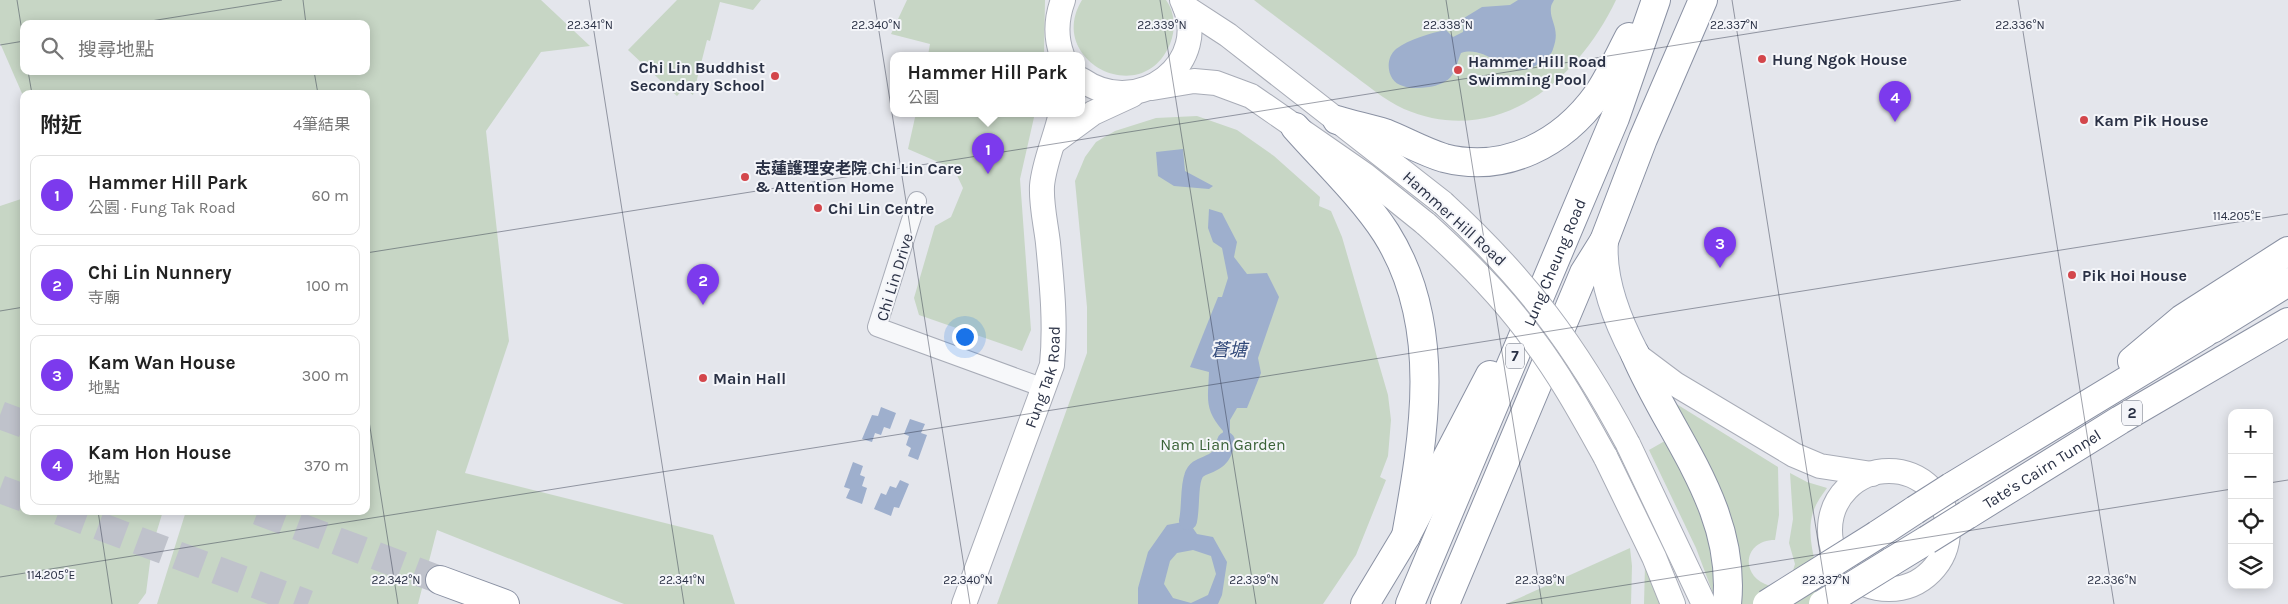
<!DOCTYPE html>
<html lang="zh-TW">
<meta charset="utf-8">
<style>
body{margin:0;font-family:Karla,"Noto Sans TC",sans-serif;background:#f6f6f6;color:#222}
.controls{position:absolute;right:15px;bottom:15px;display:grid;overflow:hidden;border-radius:10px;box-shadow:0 2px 12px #0003}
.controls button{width:45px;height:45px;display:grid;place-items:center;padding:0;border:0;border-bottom:1px solid #e0e0e0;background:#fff;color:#222;font:25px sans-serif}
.you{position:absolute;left:964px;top:336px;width:18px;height:18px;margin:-12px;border:4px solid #fff;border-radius:50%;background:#1a73e8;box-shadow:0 0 0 8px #1a73e833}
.badge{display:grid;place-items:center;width:32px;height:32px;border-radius:50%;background:#7c3aed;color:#fff;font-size:16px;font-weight:700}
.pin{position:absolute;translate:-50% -41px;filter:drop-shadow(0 1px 2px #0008)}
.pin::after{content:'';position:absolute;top:26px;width:18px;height:15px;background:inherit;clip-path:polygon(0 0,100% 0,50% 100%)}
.popup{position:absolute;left:890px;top:52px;width:195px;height:65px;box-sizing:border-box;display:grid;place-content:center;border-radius:10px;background:#fff;filter:drop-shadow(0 1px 4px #0005);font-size:16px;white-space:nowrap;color:#767676}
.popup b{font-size:19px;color:#222}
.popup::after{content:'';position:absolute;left:50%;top:100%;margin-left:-10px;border:10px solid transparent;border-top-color:#fff}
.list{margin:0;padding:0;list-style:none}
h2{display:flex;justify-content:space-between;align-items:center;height:65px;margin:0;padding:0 20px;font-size:21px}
h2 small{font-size:16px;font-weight:400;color:#767676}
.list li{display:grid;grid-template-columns:32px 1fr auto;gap:15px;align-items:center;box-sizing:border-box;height:80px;margin:0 10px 10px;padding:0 10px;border:1px solid #e0e0e0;border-radius:10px}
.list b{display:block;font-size:19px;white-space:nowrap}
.list p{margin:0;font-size:16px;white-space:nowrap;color:#767676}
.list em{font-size:16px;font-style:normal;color:#767676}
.icon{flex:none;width:28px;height:28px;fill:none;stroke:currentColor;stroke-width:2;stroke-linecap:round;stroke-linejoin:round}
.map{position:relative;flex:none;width:2288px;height:604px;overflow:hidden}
.search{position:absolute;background:#fff;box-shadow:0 2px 12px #0003;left:20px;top:20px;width:350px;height:55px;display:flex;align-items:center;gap:12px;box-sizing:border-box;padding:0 18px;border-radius:10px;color:#767676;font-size:19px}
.panel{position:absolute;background:#fff;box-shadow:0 2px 12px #0003;left:20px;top:90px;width:350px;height:425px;border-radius:10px}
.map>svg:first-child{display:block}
</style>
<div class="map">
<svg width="2288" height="604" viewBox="0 0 2288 604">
<rect width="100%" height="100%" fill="#e4e6ec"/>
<g fill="#c7d6c5" fill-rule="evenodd">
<path d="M 0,0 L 541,0 L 590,46 L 541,52 L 486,131 L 509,341 L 465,473 L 713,535 L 735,604 L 624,604 L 437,530 L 418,604 L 157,604 L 186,511 L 366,511 L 366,94 L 24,94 L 24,98 L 0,43 ZM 24,24 L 366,24 L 366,71 L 24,71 Z"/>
<polygon points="677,0 761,0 753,10 720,2 710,41 707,40 693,95 684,88 677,96 628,50"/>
<polygon points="907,0 1045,0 1044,55 928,55 930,44 891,34"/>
<path d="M 1082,0 L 1166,0 C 1175,12 1176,30 1170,44 C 1142,111 1045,60 1082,0 Z"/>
<path d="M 1254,0 L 1616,0 C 1578,80 1498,149 1404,109 C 1384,100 1366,84 1348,71 C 1317,47 1285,24 1254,0 Z"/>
<polygon points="916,113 1035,113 1020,179 1031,330 1022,351 919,315 914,298 935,226 951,217 963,188 954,169 908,149"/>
<polygon points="1197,116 1237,130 1274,156 1320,197 1319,206 1331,211 1342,237 1388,395 1391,420 1388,456 1380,477 1386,480 1356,555 1323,604 997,604 1087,353 1087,307 1075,181 1085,157 1096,142 1115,131 1156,118"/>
<polygon points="24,198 24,511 163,511 152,547 146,593 138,604 0,604 0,206"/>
<path d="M 1670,400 L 1778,467 L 1779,515 L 1775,540 C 1743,540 1739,577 1770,586 L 1766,604 L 1717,604 L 1696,548 L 1649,450 L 1670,438 Z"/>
<path d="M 1790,473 L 1807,482 L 1827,488 C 1822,495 1816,503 1813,512 C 1804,541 1821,574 1823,604 L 1783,604 L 1795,564 L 1789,543 L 1793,519 Z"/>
<polygon points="1630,548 1632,566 1631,604 1506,604"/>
<polygon points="1645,565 1660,604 1644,604"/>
</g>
<g fill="#9eafcd" fill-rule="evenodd">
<path d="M 1518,0 L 1554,0 C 1553,2 1551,5 1551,7 C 1549,21 1561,28 1553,49 C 1552,54 1547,57 1543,60 C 1512,89 1491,43 1461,53 C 1458,60 1456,69 1452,75 C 1448,82 1437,86 1429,87 C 1420,88 1411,89 1403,86 C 1387,82 1384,59 1396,49 C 1409,39 1431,33 1446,30 L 1453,37 L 1463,32 L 1464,18 L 1482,7 L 1510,5 Z"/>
<polygon points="1183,149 1185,171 1213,186 1209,189 1174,186 1158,176 1156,152"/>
<path d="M 1209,209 L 1222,213 L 1237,242 L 1234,257 L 1247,274 L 1267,273 L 1279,297 L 1258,358 L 1261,373 L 1247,408 L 1237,408 L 1230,420 L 1230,443 L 1222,440 L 1223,431 C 1204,409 1208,399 1209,372 L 1190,367 L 1218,297 L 1222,297 L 1228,278 L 1222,248 L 1213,242 L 1208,228 Z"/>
<polygon points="881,407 896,413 890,429 884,427 881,435 875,433 872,442 862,439 872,415 878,416"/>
<polygon points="910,419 925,424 921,433 927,435 918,460 908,456 911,448 906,445 909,436 904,434"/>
<polygon points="853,462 863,466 860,475 865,477 862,486 867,488 862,504 846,498 850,489 844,487"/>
<polygon points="900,480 909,484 899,508 894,507 891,516 874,509 881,493 886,495 890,486 896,488"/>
<path d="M 1188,521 L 1197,534 L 1213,537 L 1227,562 L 1222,595 L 1218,604 L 1138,604 L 1138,588 L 1148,552 L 1167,525 ZM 1193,550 L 1211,556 L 1216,574 L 1208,595 L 1191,603 L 1173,598 L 1164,584 L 1170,561 L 1177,553 Z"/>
</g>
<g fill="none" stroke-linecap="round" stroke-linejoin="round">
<path stroke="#9eafcd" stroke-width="18" d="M 1188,521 C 1191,507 1189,488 1193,477 C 1198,459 1221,472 1226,441"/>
<g stroke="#bfc2cb" stroke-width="28" stroke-dasharray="28 14" stroke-linecap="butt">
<polyline points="0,415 24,424"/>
<polyline points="0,489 24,498"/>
<polyline points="59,511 308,604"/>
<polyline points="258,511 440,580"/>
</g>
<g stroke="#a8acb7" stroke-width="20">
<polyline id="minor" points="917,201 877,327 1044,388"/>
</g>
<g stroke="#a8acb7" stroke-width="26">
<g id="secondary">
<polyline points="1185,7 1228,35 1443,203"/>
<path d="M 1062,55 C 1055,36 1056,19 1063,0"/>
<path d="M 1082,80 C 1138,119 1214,63 1182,0"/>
<polyline points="1152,88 1194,81 1216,83 1251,96 1365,175 1426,224"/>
<polyline points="1055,141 1093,113 1132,95"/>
<polyline points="1635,354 1675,384 1794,455 1820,466 1872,474"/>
<polyline points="1628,444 1704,604"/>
<polyline points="1605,456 1654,557 1673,604"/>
<circle cx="1889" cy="530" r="59"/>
<path id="s1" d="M 964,604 L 1052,365 C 1056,324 1052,285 1048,243 C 1046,225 1041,205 1042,186 C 1044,162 1056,137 1061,113"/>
</g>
</g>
<g stroke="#a3a9b8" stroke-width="30">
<path id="primary" d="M 1604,241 C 1601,279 1617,320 1635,354"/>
</g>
<g stroke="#8a91a3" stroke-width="30">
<g id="trunk">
<path d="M 1337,120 C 1353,125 1369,128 1385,133 C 1405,141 1424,152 1444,158 C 1506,174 1563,143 1598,94 C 1610,76 1619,56 1629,37"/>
<path d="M 1295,127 C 1324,160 1362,196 1386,233 C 1444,325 1424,436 1406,536"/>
<polyline points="2212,329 2288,282"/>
<path d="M 1635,354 C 1670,436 1737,508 1727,604"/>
<polyline points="2132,361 2182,319 2288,251"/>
<polyline points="1951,487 2205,333"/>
<path id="s2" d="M 1967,515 L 2120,420 L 2288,322"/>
<polyline points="1877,535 1915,510"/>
<polyline points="1891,562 1927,540"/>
<polyline points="440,580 505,604"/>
<polyline points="1365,604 1406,536 1490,375"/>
<path id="s3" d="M 1410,604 L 1615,118 L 1656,0"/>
<polyline points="1445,604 1584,273 1604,241 1643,139 1703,0"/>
</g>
</g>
<use href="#minor" stroke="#f7f8fa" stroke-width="18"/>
<use href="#secondary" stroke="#fff" stroke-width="24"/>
<use href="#primary" stroke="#fff" stroke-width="28"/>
<use href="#trunk" stroke="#fff" stroke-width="28"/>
<g stroke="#a8acb7" stroke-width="26" stroke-linecap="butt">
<g id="secondary-bridge">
<path d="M 1443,203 C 1525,278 1576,346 1628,444"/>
<path d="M 1426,224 C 1466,260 1504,298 1535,342 C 1562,378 1583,417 1605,456"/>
</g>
</g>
<g stroke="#8a91a3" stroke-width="30" stroke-linecap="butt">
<g id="trunk-bridge">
<polyline points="1915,510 1951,487"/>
<polyline points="1927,540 1967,515"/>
<polyline points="1767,604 1877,535"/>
<polyline points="1823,604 1891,562"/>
</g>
</g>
<use href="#secondary-bridge" stroke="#fff" stroke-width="24"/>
<use href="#trunk-bridge" stroke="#fff" stroke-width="28"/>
</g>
<path fill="none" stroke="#2a3145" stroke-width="1" stroke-opacity="0.45" d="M 17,0 L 24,44M 303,0 L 306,24M 589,0 L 684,604M 874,0 L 970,604M 1160,0 L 1256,604M 1446,0 L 1542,604M 1732,0 L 1828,604M 2018,0 L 2114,604M 132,24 L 282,0M 0,45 L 24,41M 28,71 L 32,94M 314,71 L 318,94M 366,253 L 1961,0M 0,311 L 24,307M 366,402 L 398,604M 2269,483 L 2288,480M 98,511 L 112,604M 0,577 L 2288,214M 1506,604 L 2232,489"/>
<g fill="#d3464b" stroke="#f4f5f9" stroke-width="2">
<circle cx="1762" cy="59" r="5"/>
<circle cx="1458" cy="70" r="5"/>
<circle cx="775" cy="76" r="5"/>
<circle cx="2084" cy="120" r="5"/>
<circle cx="745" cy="177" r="5"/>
<circle cx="818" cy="208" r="5"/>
<circle cx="2072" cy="275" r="5"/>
<circle cx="703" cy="378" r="5"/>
</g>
<g text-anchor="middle" stroke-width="4" stroke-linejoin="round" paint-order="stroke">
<g fill="#f4f5f9" stroke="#676c7b" stroke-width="1">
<rect x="1506" y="343.5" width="18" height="25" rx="4"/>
<rect x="2122" y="400.5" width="20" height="25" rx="4"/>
</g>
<g font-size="15" font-weight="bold" fill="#2a3145">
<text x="1515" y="361">7</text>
<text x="2132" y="418">2</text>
</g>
<g font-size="16" font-weight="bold" fill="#2a3145" stroke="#f4f5f9" text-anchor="start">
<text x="1772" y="65">Hung Ngok House</text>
<text x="1468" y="67">Hammer Hill Road<tspan x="1468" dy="18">Swimming Pool</tspan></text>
<text x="765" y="73" text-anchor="end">Chi Lin Buddhist<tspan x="765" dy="18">Secondary School</tspan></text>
<text x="2094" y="126">Kam Pik House</text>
<text x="755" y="174">志蓮護理安老院 Chi Lin Care<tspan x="755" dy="18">&amp; Attention Home</tspan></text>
<text x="828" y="214">Chi Lin Centre</text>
<text x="2082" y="281">Pik Hoi House</text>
<text x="713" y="384">Main Hall</text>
</g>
<g font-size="16" fill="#2a3145" stroke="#f4f5f9">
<text transform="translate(1455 218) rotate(42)" y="6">Hammer Hill Road</text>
<text dy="6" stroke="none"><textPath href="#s3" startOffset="371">Lung Cheung Road</textPath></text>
<text transform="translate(894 277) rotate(-73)" y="6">Chi Lin Drive</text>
<text dy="6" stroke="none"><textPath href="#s1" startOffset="241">Fung Tak Road</textPath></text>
<text dy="6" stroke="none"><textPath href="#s2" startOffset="88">Tate's Cairn Tunnel</textPath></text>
</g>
<g font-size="16" fill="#3a6237" stroke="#f4f5f9">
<text x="1223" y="450">Nam Lian Garden</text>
</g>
<g font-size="18" font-style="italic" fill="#334b7b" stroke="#f4f5f9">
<text x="1229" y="356">蒼塘</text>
</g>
</g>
<g font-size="12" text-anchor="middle" fill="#2a3145" stroke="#f4f5f9" stroke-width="4" stroke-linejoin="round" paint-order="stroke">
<text x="590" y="29">22.341°N</text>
<text x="1162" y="29">22.339°N</text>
<text x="1448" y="29">22.338°N</text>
<text x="1734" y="29">22.337°N</text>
<text x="2020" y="29">22.336°N</text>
<text x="876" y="29">22.340°N</text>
<text x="2237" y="220">114.205°E</text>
<text x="51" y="579">114.205°E</text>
<text x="396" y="584">22.342°N</text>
<text x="682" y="584">22.341°N</text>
<text x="968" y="584">22.340°N</text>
<text x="1254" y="584">22.339°N</text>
<text x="1540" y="584">22.338°N</text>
<text x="1826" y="584">22.337°N</text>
<text x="2112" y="584">22.336°N</text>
</g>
</svg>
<div class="controls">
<button>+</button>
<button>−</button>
<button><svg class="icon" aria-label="locate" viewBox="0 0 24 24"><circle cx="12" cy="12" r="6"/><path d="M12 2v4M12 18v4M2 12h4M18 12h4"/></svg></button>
<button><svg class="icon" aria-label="layers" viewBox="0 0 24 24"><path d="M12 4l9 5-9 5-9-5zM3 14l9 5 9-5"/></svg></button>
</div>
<div class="you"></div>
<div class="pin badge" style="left:988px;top:174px">1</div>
<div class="popup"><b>Hammer Hill Park</b>公園</div>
<div class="pin badge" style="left:703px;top:305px">2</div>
<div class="pin badge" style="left:1720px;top:268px">3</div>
<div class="pin badge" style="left:1895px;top:122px">4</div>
<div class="search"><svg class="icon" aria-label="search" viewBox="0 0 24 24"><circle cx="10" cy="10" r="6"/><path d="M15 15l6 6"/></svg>搜尋地點</div>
<section class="panel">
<h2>附近<small>4筆結果</small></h2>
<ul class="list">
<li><span class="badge">1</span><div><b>Hammer Hill Park</b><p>公園 · Fung Tak Road</p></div><em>60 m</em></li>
<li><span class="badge">2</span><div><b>Chi Lin Nunnery</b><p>寺廟</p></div><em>100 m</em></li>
<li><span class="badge">3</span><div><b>Kam Wan House</b><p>地點</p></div><em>300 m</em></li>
<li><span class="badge">4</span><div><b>Kam Hon House</b><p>地點</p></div><em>370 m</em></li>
</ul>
</section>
</div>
